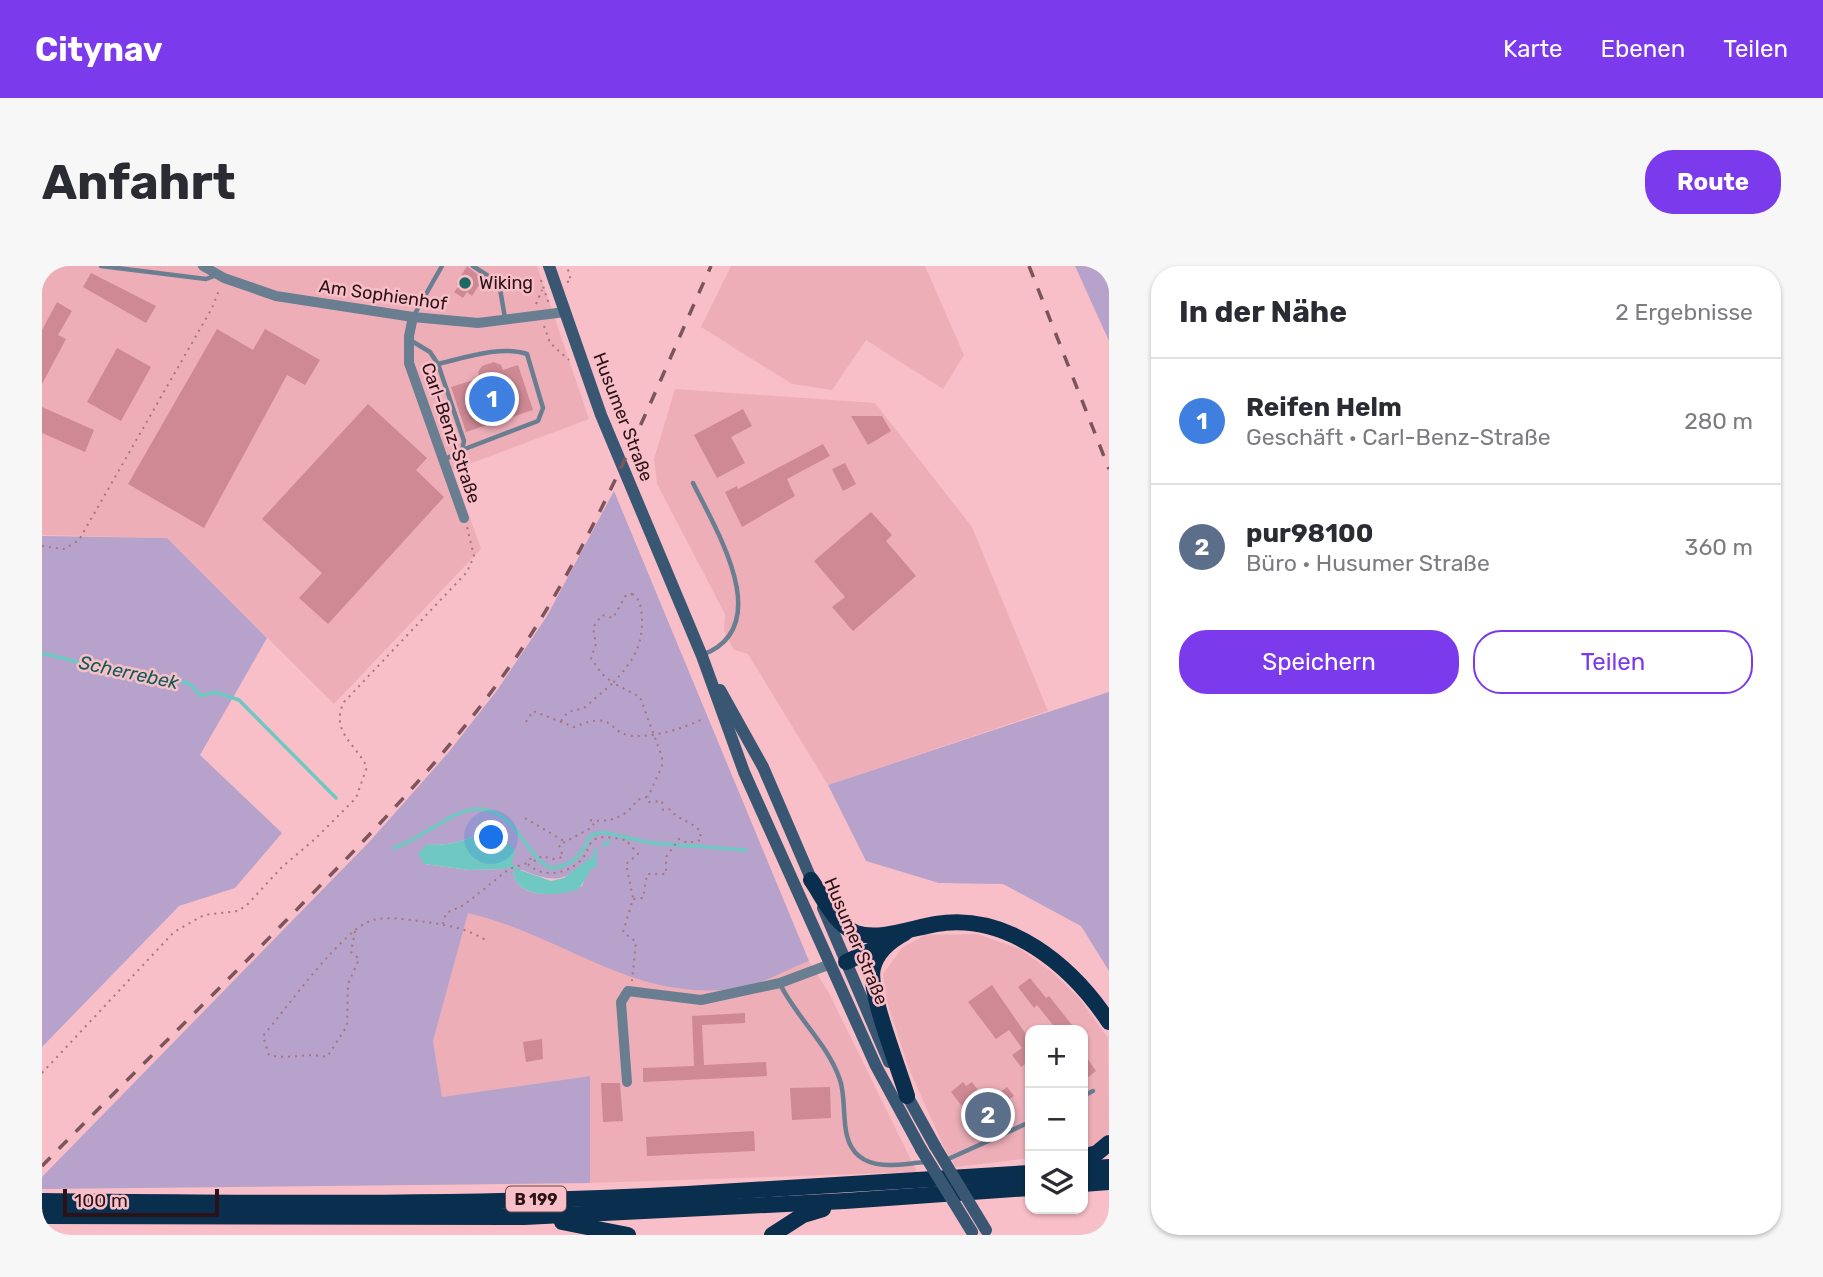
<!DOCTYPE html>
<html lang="de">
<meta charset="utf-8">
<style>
body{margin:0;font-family:Rubik,sans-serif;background:#f7f7f7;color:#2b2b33}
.controls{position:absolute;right:21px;bottom:21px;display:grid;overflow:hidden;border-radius:14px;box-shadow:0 2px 5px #0004}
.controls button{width:63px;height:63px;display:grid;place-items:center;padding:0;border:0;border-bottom:2px solid #e1e1e2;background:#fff;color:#2b2b33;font:35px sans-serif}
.scale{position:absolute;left:21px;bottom:18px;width:156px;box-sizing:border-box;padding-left:7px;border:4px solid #2b1217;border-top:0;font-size:19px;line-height:24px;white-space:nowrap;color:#2b1217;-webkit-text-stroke:5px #f9bfc8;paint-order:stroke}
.you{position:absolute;left:450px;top:572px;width:24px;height:24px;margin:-18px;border:5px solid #fff;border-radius:50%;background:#1a73e8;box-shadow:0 0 0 10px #1a73e833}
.badge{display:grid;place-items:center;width:46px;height:46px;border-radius:50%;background:#7c3aed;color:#fff;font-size:23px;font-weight:700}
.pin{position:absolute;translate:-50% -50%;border:4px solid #fff;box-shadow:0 2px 7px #0006}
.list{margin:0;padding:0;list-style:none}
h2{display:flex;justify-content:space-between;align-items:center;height:91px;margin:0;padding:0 28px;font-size:30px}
h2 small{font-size:23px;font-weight:400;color:#7c7c81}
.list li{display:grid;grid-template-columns:46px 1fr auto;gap:21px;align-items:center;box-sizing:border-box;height:126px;padding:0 28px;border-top:2px solid #e1e1e2}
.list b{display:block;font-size:26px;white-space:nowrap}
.list p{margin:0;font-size:23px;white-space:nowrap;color:#7c7c81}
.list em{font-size:23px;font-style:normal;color:#7c7c81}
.actions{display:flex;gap:14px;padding:21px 28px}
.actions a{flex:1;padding:16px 0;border:2px solid #7c3aed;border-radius:28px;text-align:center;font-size:24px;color:#7c3aed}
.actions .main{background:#7c3aed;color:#fff}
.icon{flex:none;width:38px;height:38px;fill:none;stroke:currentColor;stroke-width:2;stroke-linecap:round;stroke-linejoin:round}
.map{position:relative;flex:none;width:1067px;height:969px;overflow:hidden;border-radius:28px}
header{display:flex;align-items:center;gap:42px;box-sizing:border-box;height:98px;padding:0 35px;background:#7c3aed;color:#fff}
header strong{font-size:33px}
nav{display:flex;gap:38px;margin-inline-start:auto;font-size:24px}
.intro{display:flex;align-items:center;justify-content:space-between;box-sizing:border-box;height:168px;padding:0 42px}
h1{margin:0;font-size:49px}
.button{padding:18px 32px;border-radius:28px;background:#7c3aed;color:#fff;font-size:24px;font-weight:700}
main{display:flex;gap:42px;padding:0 42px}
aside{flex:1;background:#fff;border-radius:28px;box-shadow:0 2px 5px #0004}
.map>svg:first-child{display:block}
</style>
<header>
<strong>Citynav</strong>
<nav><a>Karte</a><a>Ebenen</a><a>Teilen</a></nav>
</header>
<div class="intro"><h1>Anfahrt</h1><a class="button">Route</a></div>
<main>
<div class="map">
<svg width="1067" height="969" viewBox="0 0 1067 969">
<rect width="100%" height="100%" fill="#f9bfc8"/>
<g fill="#edaeb8">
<polygon points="0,0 495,0 547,153 411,204 439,283 292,438 125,272 0,269"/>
<polygon points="689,0 883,0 922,89 901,123 824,74 790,124 750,118 659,61"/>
<polygon points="633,123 833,137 930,261 1006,445 786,519 706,388 692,384 682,365 683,348 615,218 612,193"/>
<polygon points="426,646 705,720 767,695 787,727 875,906 548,917 548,810 400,831 391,775"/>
<polygon points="935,668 978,683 1010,706 1037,732 1066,772 1067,866 1062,873 1041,886 1041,764 988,764 988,892 914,901 901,879 867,803 845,736 841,708 860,682 883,669"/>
</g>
<g fill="#b6a2ca" fill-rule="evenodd">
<polygon points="1033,0 1067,0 1067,75"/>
<path d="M 572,225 L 767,695 C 746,703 724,716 702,721 C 596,741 522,669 426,647 L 391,775 L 400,831 L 548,810 L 548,917 L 0,923 L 0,911 L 329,574 L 406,487 L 456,423 L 505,350 ZM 445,565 L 462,603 L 427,604 L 382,598 L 386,578 C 409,581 425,573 445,565 ZM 551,590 L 540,620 C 519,629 478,636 471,607 L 480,604 C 516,618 522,616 551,590 Z"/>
<polygon points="0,270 125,272 225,372 158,489 240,567 193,622 137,640 0,781"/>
<polygon points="1067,426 1067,705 1039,660 961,618 897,617 824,595 786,519"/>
</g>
<g fill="#6fc8c1">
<path d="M 445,565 L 454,567 L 473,584 L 469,600 L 462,603 L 427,604 L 382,598 L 376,587 L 386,578 C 409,581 425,573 445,565 Z"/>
<path d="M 551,590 L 554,590 L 555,600 L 549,603 L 537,623 C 516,630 477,634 471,607 L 475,603 L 509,615 L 522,612 Z"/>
</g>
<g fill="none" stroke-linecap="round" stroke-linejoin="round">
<g stroke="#6fc8c1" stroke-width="3.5">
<polyline points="0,387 118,417 134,414 148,418 159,430 173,426 197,434 294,532"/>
<polyline points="562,579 567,576"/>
<path d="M 352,582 C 398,566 435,512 476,567 C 486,579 495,597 510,602 C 530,600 540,589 548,570 L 560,566 L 609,577 L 704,584"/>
<polyline points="553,584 554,590"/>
<polyline points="469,600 475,603"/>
</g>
</g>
<g fill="#cf8995">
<polygon points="425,0 441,13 430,30 425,26 421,32 412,26 417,20 414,18"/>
<polygon points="49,7 114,40 104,57 41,21"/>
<polygon points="15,36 30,45 16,69 24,73 0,118 0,64"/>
<polygon points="175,63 211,84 223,63 278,94 263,119 245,109 162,262 86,218"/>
<polygon points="75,82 109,101 79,155 45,136"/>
<polygon points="452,96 459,99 461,104 476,99 491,144 424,166 409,121 438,112 436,106 440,100"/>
<polygon points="326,138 385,192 374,204 402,231 286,358 257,332 280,307 220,253"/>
<polygon points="0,141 52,164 43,186 0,167"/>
<polygon points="701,143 710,160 689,171 703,197 675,212 652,169"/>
<polygon points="809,150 840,150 849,165 826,179"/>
<polygon points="781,178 788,190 745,213 753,230 700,261 683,226 695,220 696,223"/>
<polygon points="803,197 814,218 801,225 790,203"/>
<polygon points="829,246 850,269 844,275 874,310 811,365 790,341 803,331 772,295"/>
<polygon points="988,712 1004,732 1007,730 1030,759 1024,764 1015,764 995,739 992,742 976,721"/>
<polygon points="950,719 988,774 988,795 979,801 970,789 980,782 967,764 954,773 926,736"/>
<polygon points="703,747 703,757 660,759 662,799 724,796 725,810 601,816 601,802 652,800 650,750"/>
<polygon points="500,773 501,793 484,796 481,776"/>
<polygon points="1041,786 1054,805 1041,815"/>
<polygon points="921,816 924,820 930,816 945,836 965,821 972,830 966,834 972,842 940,866 909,826"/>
<polygon points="559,817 578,817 581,855 561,856"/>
<polygon points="788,821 789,852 750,854 748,822"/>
<polygon points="712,865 713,885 605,890 604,871"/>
</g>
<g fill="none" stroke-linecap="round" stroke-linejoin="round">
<g stroke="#a4777f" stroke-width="2" stroke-dasharray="2 5" stroke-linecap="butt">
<polyline points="499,14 507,38"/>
<polyline points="525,16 529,15 525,0"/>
<polyline points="494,38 500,24"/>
<polyline points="502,60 508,77 527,94"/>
<polyline points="0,280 22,283 37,274 170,42 178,22"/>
<path d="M 590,328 C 599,333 599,342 600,352 C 601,381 590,396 571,417 L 560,408 L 549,392 L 554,378 L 551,361 L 560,349 L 571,352 L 584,329 Z"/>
<polyline points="519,455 526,446 542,442 571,417 598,431 620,491 620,500 606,531"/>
<path d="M 484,456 L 491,445 L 532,461 C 578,442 563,471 596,470 C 618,470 641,462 661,453"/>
<polyline points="483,552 522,575"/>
<path d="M 548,554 C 568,557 585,551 595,534 L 605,531 L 607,536 L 620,535 L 621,544 L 627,543 C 638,555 649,555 658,565 L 659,574 L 646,577 L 637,573 L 624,591 L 624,608 L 605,608 L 601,632 L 591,633 L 581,666 L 594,676 L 590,715"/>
<path d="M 486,598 C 500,613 527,608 540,593 C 545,588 546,578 552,574 C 560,568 575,573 584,574 L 596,588 L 584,598 L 591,632"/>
<polyline points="401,658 404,647 422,639 467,603 485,597 490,591 493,595 500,590 511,593 521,591 517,579 549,562 553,556"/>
<path d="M 313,665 L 309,686 L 317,693 L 306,718 L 305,760 L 287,788 L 284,791 C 265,786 247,794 227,789 L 221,770 C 244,743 301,662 331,654 C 346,650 368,654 384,656 C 405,659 427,663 445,675"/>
<path d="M 0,807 L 132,666 L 162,649 L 196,645 L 205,639 L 240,601 L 273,573 L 314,532 L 325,501 C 312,476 288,465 302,436 L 425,306 L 432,290 L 425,261"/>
</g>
<g stroke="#6a7e91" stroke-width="4.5">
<polyline points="59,0 164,13 175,9"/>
<polyline points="431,0 457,17 463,52"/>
<polyline points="371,51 400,0"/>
<polyline points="368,74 388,86 396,98 422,175 420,184 402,194"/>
<path d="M 396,98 C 422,92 459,79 485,88 L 501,142 L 496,155 L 420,184"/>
<path d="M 651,217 C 674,264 735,361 660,389"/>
<path d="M 738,718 C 754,751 786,778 798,814 C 806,837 796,873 817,890 C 835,905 863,897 885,896"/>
<polyline points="1041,830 1051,825"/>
<polyline points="904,894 988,856"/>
</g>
<g stroke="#6a7e91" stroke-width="10">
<polyline points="161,0 182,12 234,30 371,51 436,57 523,46"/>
<polyline points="371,51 367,70 367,97 422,252"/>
<polyline points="585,816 579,736 586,725 659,734 738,717 786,699"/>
</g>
<g stroke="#395672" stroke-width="12">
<polyline points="507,0 559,149 660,390 702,506 834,800 879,883"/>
<polyline points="678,424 721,501 773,622"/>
<polyline points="781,642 847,796"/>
<polyline points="862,824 893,880"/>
</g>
<g stroke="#0a2e4d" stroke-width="16">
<path d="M 769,614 C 781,631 793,659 814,667 C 837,675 870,662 894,658 C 966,646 1030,700 1067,756"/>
<path d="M 863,667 C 848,675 835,685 831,702 C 825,723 858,805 865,830"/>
<polyline points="804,696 843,678"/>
<polyline points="1041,891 1055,887 1067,877"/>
<polyline points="1041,903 1067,901"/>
<polyline points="1041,918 1067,916"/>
<path d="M 0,935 C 215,937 430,940 645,928 C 760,922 874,913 988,907"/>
<polyline points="0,950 482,951 803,935 988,922"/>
<polyline points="520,956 586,969"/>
<polyline points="730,969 761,949 781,943"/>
</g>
<g stroke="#7b555b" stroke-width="3.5" stroke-dasharray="12 12" stroke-linecap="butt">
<polyline points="987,0 1067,203"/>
<path d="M 0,900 C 88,810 178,723 265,633 C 341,556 416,477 477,387 C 557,267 610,131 669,0"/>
</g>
<g stroke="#395672" stroke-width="12">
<polyline points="893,880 944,964"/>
<polyline points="879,883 930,966"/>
</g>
</g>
<circle fill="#1c6863" stroke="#f9bfc8" stroke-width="2.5" cx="423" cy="17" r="7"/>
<g text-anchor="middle" stroke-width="5" stroke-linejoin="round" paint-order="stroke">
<rect fill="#f9bfc8" stroke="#69464c" stroke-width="2" x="464" y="920.5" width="60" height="25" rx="5"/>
<g font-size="16" font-weight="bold" fill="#2b1217">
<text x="494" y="939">B 199</text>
</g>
<g font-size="18" fill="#2b1217" stroke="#f9bfc8" text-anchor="start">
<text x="437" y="23">Wiking</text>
</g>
<g font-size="18" fill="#2b1217" stroke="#f9bfc8">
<text transform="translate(341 29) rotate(8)" y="6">Am Sophienhof</text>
<text transform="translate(581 151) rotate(69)" y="6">Husumer Straße</text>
<text transform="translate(409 167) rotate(71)" y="6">Carl-Benz-Straße</text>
<text transform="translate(814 675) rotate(67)" y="6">Husumer Straße</text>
</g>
<g font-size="19" font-style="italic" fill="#0e5c57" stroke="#f9bfc8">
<text transform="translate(87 406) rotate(12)" y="7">Scherrebek</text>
</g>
</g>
</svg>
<div class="controls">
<button>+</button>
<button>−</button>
<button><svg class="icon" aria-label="layers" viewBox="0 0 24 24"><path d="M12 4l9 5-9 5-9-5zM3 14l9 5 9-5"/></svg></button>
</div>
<div class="scale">100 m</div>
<div class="you"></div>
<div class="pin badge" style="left:450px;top:133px;background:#3f7fe0">1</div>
<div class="pin badge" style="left:946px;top:849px;background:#5c6f8a">2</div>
</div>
<aside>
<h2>In der Nähe<small>2 Ergebnisse</small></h2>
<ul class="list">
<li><span class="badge" style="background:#3f7fe0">1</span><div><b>Reifen Helm</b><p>Geschäft · Carl-Benz-Straße</p></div><em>280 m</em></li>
<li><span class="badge" style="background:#5c6f8a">2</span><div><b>pur98100</b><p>Büro · Husumer Straße</p></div><em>360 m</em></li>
</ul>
<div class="actions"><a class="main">Speichern</a><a>Teilen</a></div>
</aside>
</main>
